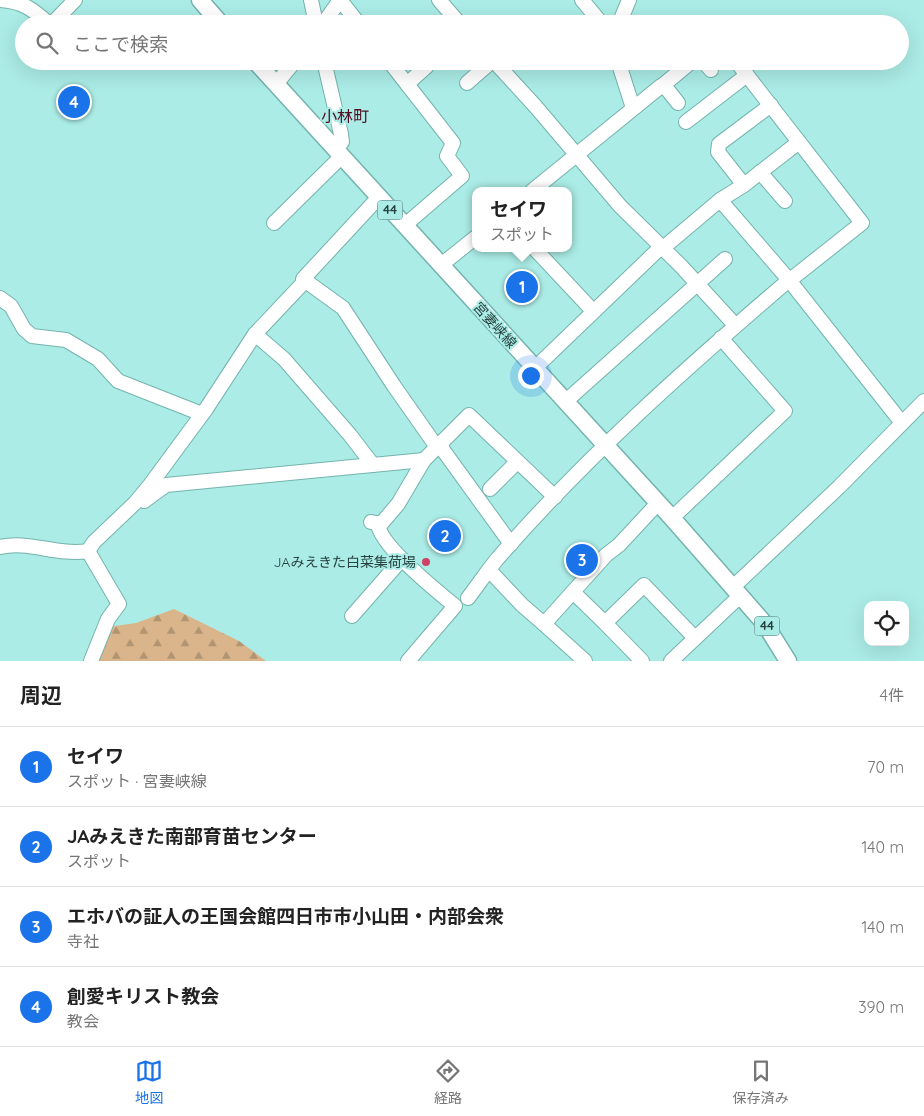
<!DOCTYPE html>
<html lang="ja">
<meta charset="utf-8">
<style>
body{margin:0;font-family:Quicksand,"Noto Sans JP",sans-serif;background:#f2f2f2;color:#222}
.controls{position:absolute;right:15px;bottom:15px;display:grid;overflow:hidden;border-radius:10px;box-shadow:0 5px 20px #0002}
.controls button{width:45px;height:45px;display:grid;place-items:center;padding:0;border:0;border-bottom:1px solid #e0e0e0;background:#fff;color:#222;font:25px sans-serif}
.you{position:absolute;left:530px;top:375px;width:18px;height:18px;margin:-12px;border:4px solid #fff;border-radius:50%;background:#1a73e8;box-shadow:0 0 0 8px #1a73e833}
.badge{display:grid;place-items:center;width:32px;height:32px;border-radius:50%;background:#1a73e8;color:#fff;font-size:16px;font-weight:700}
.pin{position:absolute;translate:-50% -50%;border:2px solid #fff;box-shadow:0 1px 5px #0006}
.popup{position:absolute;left:472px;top:187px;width:100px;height:65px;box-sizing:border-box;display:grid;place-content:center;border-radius:10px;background:#fff;filter:drop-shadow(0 1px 4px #0005);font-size:16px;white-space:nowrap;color:#767676}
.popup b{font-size:19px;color:#222}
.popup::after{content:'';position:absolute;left:50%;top:100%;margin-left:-10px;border:10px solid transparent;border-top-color:#fff}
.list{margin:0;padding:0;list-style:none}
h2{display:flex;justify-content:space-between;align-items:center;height:65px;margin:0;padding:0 20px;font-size:21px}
h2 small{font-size:16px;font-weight:400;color:#767676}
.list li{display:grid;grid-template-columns:32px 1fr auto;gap:15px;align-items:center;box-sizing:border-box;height:80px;padding:0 20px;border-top:1px solid #e0e0e0}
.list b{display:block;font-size:19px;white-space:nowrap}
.list p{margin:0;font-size:16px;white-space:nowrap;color:#767676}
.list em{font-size:16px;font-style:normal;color:#767676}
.icon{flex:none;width:28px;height:28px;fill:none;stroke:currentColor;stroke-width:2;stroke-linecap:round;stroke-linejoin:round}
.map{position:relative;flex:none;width:924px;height:661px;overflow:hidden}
.search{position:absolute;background:#fff;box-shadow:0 5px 20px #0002;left:15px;right:15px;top:15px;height:55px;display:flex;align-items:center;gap:12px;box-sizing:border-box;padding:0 18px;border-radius:28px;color:#767676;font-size:19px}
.sheet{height:385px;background:#fff}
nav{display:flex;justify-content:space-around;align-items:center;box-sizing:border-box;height:70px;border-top:1px solid #e0e0e0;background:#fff;font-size:14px;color:#767676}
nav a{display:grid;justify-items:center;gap:2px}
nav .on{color:#1a73e8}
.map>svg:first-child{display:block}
</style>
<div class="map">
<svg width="924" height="661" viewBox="0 0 924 661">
<defs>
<pattern id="forest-firs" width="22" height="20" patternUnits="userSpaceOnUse" patternTransform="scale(1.25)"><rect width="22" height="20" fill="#dab48a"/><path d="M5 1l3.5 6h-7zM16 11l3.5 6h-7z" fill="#b19472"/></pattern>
</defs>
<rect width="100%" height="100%" fill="#abece6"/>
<polygon fill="url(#forest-firs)" points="174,609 239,641 266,661 90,661 108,627 136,623"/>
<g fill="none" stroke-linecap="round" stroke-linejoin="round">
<g stroke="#74b3ae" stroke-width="16">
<g id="minor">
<path d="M 0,0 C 22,1 34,10 49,24"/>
<polyline points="311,0 316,24"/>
<polyline points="340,0 359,24"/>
<polyline points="439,0 460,24"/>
<polyline points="582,0 602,24"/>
<polyline points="52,24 75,0"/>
<polyline points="323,24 340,0"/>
<polyline points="619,24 629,0"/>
<polyline points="324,61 341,134 342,142 335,149"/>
<polyline points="389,61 453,143 447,156 462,176 405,225"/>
<polyline points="494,61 536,107 620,206 681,266 735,325"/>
<polyline points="618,61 633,108"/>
<polyline points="703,61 711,70"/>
<polyline points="736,61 862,223 790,280"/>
<polyline points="467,83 492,61"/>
<polyline points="276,84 295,61"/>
<polyline points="407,84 427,66 427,61"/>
<polyline points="662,86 692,61"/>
<polyline points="686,122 747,75"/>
<polyline points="760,172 785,201"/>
<polyline points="744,185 718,152 719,144 771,105"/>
<polyline points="532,191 661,86 667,89 678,103"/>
<polyline points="379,197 303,279 343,308 394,386 434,443 438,444"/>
<polyline points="720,200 789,280 902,423"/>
<polyline points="274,223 342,156"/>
<polyline points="534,248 593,311"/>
<polyline points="663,248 720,200 744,185 799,142"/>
<polyline points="441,265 476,237"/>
<polyline points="0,298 11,306 24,329 32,336 66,340 98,359 118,381 202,414"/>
<polyline points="255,334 284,359 350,435 373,465"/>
<polyline points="535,368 662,246"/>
<polyline points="566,401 725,259"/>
<polyline points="441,444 443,450 511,544"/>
<polyline points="490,489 517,462"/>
<polyline points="144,501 166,485 424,460"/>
<polyline points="672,518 785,411 721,338"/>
<polyline points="371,522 381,524 398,504 424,460 469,415 555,497"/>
<path d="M 378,523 C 378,544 438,592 455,606 L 408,661"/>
<path d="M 0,547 C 28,540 57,556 88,551 L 94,542 L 135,503 L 150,485 L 206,409 L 255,334 L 305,281"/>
<polyline points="88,551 119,604 108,619 91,661"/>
<polyline points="490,571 522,605 544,624 606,555 619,545 658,503"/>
<polyline points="733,587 839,487 924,401"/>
<polyline points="573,592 605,623 644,585 695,638"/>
<path d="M 468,598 C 478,585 488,570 498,558 C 587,456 687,367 789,280"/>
<polyline points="352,616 402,559"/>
<polyline points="605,623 642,661"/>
<polyline points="544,624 585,661"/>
<polyline points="671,661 740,596"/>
</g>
</g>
<g stroke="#74b3ae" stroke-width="19">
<g id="major">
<polyline points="200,0 221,24"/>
<polyline points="255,61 672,518 765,624 788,661"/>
</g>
</g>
<use href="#minor" stroke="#fff" stroke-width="14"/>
<use href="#major" stroke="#fff" stroke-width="16"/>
</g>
<circle fill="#d04166" stroke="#abece6" stroke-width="2" cx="426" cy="562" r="5"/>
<g text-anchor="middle" stroke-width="4" stroke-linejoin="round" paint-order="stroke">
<g fill="#abece6" stroke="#4f7572" stroke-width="1">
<rect x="377.5" y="200.5" width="25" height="19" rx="4"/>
<rect x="754.5" y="616.5" width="25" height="19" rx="4"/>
</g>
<g font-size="12" font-weight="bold" fill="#284240">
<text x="390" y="214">44</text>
<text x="767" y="630">44</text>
</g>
<g font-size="14" fill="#284240" stroke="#abece6">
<text transform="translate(495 325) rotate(48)" y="5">宮妻峡線</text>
</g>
<g font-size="14" fill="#284240" stroke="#abece6" text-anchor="end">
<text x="416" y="567">JAみえきた白菜集荷場</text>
</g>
<g font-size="16" fill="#520d21" stroke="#abece6">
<text x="345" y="122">小林町</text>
</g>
</g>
</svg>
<div class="controls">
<button><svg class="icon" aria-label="locate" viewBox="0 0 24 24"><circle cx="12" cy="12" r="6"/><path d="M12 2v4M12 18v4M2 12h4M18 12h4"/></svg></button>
</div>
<div class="you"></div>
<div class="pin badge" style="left:522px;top:287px">1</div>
<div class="popup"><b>セイワ</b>スポット</div>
<div class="pin badge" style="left:445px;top:536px">2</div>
<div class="pin badge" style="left:582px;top:560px">3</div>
<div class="pin badge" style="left:74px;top:102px">4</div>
<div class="search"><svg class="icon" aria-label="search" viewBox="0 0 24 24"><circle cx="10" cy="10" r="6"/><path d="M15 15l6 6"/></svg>ここで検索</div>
</div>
<section class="sheet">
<h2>周辺<small>4件</small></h2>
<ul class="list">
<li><span class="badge">1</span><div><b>セイワ</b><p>スポット · 宮妻峡線</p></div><em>70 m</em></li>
<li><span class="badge">2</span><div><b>JAみえきた南部育苗センター</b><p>スポット</p></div><em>140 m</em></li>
<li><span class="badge">3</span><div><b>エホバの証人の王国会館四日市市小山田・内部会衆</b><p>寺社</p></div><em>140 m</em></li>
<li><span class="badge">4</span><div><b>創愛キリスト教会</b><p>教会</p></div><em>390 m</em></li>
</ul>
</section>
<nav>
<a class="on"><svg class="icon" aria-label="map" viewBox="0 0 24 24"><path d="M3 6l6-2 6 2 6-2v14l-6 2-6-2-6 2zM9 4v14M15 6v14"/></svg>地図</a>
<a><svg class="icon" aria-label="directions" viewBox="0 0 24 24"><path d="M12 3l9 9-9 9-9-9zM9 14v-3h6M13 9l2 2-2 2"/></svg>経路</a>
<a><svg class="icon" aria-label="saved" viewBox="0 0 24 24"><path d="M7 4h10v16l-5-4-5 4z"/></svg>保存済み</a>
</nav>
